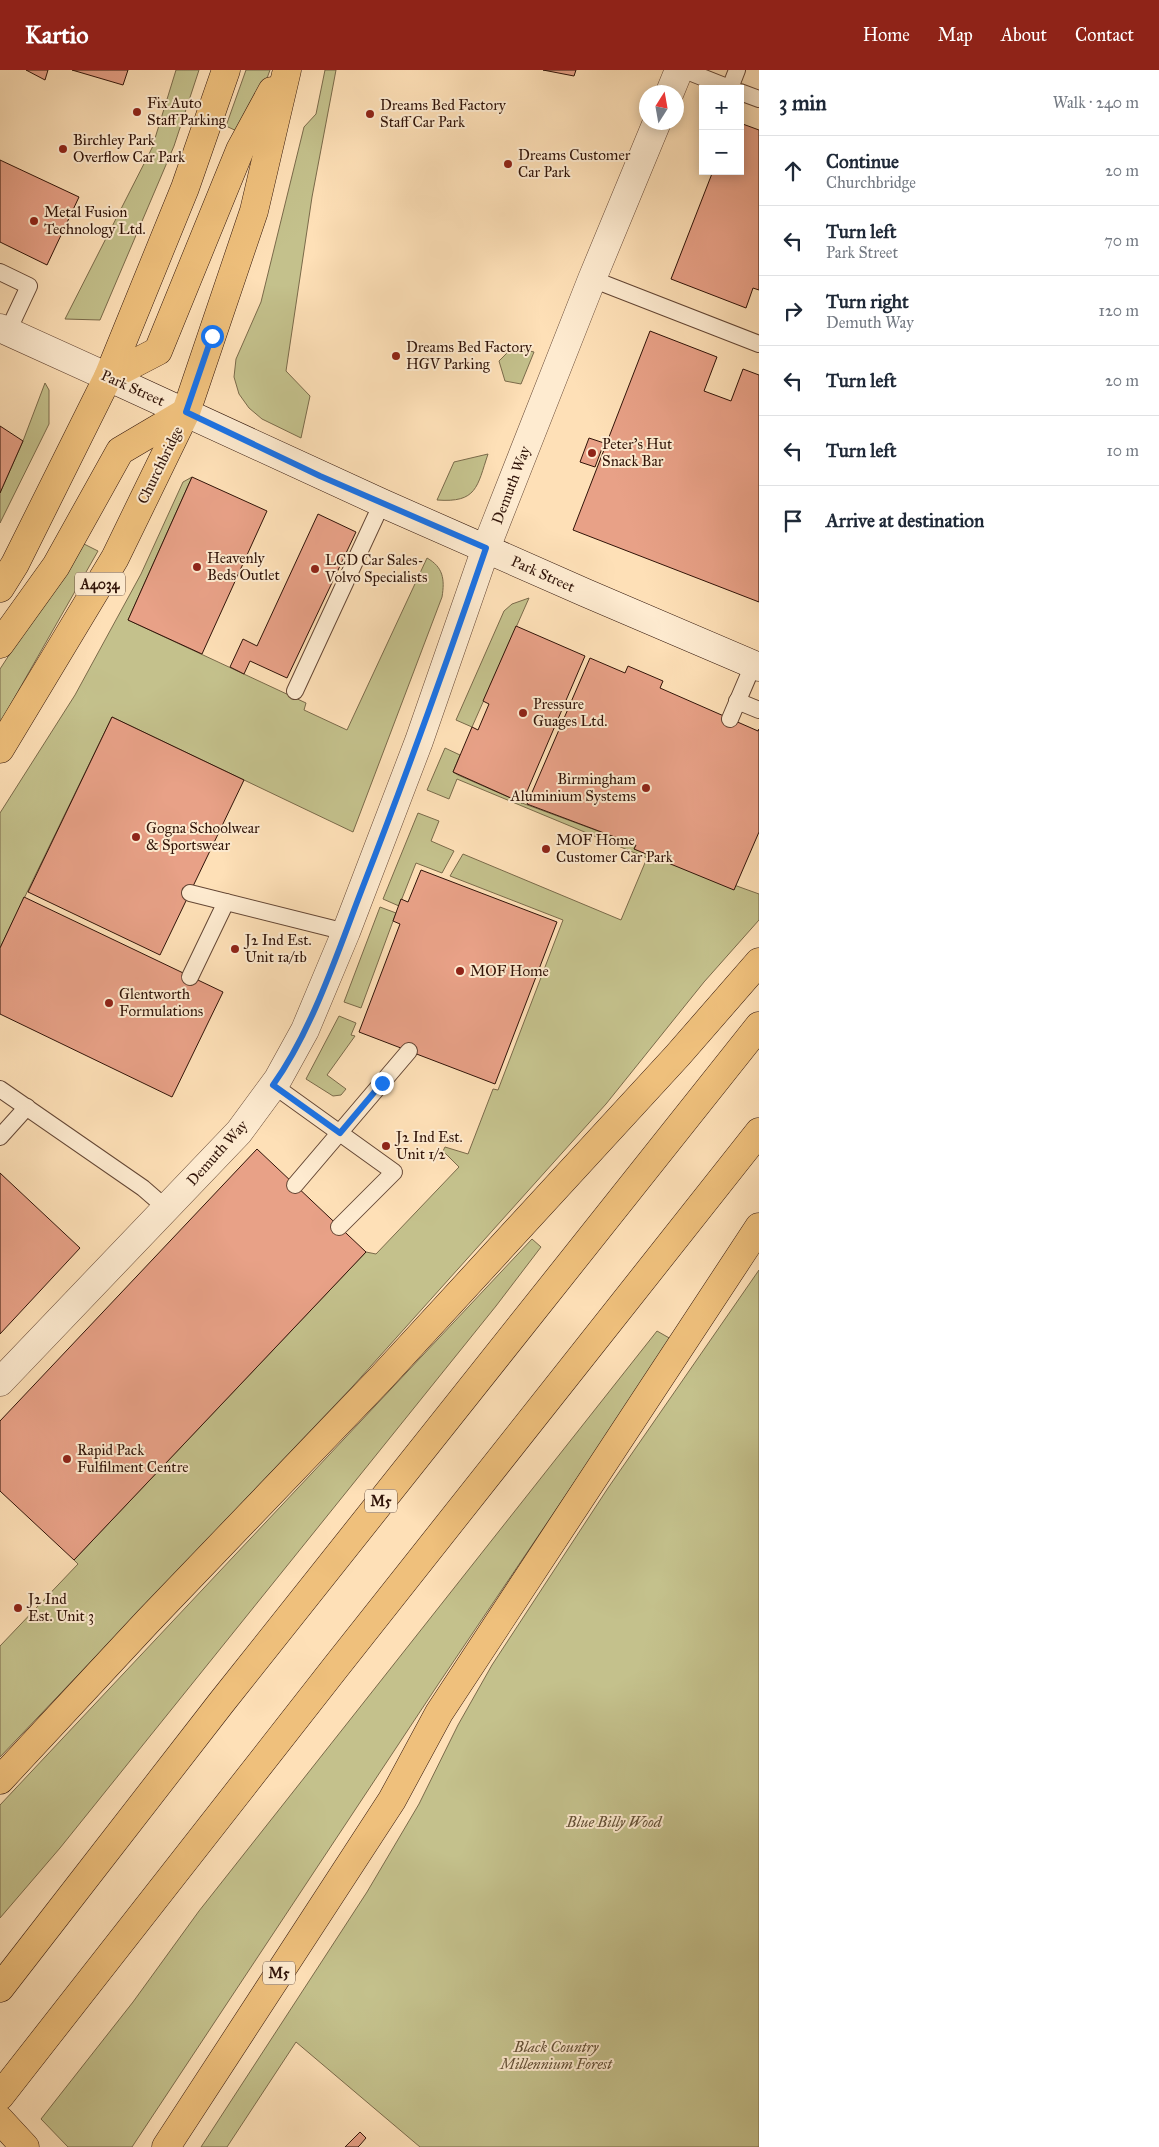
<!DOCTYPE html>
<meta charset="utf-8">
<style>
body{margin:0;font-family:"IM FELL Great Primer",serif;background:#f6f6f7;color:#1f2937}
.controls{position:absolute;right:15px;top:15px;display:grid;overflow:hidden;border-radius:0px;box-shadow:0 2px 12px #0003}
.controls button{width:45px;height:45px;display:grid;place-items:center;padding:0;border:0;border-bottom:1px solid #e0e1e3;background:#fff;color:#1f2937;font:25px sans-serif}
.compass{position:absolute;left:639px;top:15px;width:45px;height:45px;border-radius:50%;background:#fff;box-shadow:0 2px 12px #0003;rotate:11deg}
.stop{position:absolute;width:15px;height:15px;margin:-11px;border:4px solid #1a73e8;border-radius:50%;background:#fff}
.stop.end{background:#1a73e8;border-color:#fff;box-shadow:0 1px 5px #0008}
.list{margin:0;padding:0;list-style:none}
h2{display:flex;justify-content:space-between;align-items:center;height:65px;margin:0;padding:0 20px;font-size:21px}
h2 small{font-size:16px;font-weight:400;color:#747a83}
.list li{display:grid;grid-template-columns:32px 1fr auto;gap:15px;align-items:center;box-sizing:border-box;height:70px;padding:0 20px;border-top:1px solid #e0e1e3}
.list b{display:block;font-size:19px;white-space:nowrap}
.list p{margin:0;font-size:16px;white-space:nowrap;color:#747a83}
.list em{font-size:16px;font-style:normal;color:#747a83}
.icon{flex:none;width:28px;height:28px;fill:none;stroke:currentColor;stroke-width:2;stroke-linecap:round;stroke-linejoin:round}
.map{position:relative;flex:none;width:759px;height:2077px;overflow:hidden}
header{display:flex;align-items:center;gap:30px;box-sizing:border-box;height:70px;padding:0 25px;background:#8f2418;color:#fff}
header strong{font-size:24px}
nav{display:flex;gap:28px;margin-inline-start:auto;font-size:18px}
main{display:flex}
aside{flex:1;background:#fff}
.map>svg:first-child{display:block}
</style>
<header>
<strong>Kartio</strong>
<nav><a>Home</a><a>Map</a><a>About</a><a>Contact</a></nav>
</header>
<main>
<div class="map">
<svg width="759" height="2077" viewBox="0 0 759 2077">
<rect width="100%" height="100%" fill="#fee0b7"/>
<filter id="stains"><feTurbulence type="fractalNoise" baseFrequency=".004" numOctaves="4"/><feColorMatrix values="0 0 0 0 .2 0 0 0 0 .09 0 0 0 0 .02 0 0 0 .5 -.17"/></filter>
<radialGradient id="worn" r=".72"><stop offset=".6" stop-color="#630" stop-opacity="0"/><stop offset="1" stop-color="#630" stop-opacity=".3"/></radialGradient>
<g fill="#c4c18c" stroke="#7a6a4a">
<polygon points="176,0 199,0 174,76 100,250 65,249 152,78"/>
<polygon points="246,0 270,0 262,22 241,63 226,56"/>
<polygon points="325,0 336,0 312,127 286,301 310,326 301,368 262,349 249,338 239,324 234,307 236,289 261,232 304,57 316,44"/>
<polygon points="513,277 534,282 521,314 505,311 499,291"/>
<polygon points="45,313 49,320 49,354 0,453 0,423 23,371"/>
<path d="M 488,384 C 477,417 477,433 437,430 L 454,392 Z"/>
<path d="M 192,407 L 128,550 L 306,633 L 304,640 L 347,660 L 427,488 C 443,497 445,509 442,527 L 353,762 L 112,647 L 0,878 L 0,743 L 75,625 L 141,504 L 183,412 Z"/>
<polygon points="82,473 98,481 0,653 0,599"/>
<polygon points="529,528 472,657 456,650 504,541 512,534"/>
<polygon points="445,678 460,685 453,702 458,705 522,733 636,775 634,779 759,824 759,850 704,912 606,1034 353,1316 0,1687 0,1576 78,1494 74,1490 366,1182 376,1184 459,1097 443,1081 445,1077 468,1084 493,1019 498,1020 563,850 450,806 463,784 621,850 647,788 457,709 449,729 427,720"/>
<polygon points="418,743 439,751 431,771 454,781 442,803 416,793 399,836 383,829"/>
<polygon points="380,837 396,843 361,938 344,932"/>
<polygon points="339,946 356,953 351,965 355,966 327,1005 346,1019 341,1025 333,1026 306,1009"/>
<polygon points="532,1169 541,1177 496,1236 60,1778 0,1848 0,1735"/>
<polygon points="759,1200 759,2077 420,2077 296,1972 227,2077 201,2077 367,1822 419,1734 458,1655 492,1595 608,1418"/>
<polygon points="657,1261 671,1269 439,1613 132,2077 68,2077 41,2049 133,1932 199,1841"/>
</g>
<g fill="#e8a187" stroke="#301308">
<polygon points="26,0 48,0 45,10"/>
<polygon points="72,0 128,0 123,15"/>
<polygon points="543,0 576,0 574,6"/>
<polygon points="740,53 759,60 759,220 753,218 746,238 671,209 713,101 740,101"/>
<polygon points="0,90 79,127 47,195 0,172"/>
<polygon points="650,261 717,287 704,321 731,331 743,299 759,305 759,532 573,460"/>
<polygon points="0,356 23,371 0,423"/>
<polygon points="589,368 604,373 595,397 580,392"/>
<polygon points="192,407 267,441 202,584 128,550"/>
<polygon points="318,444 356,462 287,608 250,591 244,604 230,597 243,569 257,576"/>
<polygon points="516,556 585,586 522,733 453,702 472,657 478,660 489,634 483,631"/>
<polygon points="590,588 625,603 628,596 663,611 660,618 758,661 759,659 759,762 734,820 634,779 636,775 527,734"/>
<polygon points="112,647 244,710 160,885 28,822"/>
<polygon points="421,800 557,852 495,1014 359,962 400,854 393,851 401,829 408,832"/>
<polygon points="24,827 223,922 172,1027 0,944 0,878"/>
<polygon points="257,1079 366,1182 74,1490 0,1421 0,1351"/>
<polygon points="0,1103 80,1178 0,1264"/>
<polygon points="360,2062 366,2068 360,2075 358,2077 345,2077"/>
</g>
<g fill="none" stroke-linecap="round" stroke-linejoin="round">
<g stroke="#644634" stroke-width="18">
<g id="service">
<polyline points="684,0 732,19"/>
<polyline points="730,18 737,0"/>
<polyline points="740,22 759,29"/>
<polyline points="0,202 29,216 8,261"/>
<polyline points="592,209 759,274"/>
<polyline points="295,621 382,433"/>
<polyline points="737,631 759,640"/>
<polyline points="730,649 753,595"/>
<polyline points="190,823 346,862"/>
<polyline points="190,907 226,832"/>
<polyline points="273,1015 394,1102 339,1157"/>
<polyline points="0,1019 143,1118 166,1138"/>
<polyline points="0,1067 27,1037"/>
<polyline points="295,1115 409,981"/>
</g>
</g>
<g stroke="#644634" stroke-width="29">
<g id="minor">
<polyline points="670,22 679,0"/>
<polyline points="0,258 108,307"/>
<polyline points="0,1312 239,1062 278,1009 305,960 346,862 419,671 486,478 592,209 657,52"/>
</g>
</g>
<g stroke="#301308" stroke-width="29">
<polyline id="secondary" points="108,307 382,433 586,523 759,597"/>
</g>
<g stroke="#301308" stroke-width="29">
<g id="primary">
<polyline points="108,307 158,281 240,80 272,21"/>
<polyline points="0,518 15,494 108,307 185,118 226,0"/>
<polyline points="0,574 56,496 120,381 186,342"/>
<polyline points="0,679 115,488 186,342 254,141 287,0"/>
</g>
</g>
<g stroke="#301308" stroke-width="29">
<polyline id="trunk" points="0,2050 25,2077"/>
</g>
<g stroke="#301308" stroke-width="29">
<g id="motorway">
<polyline points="0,1710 148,1551 382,1307 678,985 759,892"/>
<polyline points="0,1918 221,1633 759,956"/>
<polyline points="0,2026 335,1598 759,1062"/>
<polyline points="166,2077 392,1730 439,1643 759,1157"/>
</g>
</g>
<use href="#service" stroke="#feebd0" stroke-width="16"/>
<use href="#minor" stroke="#feebd0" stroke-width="28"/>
<use href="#secondary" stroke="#feebd0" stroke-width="28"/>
<use href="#primary" stroke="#efc07c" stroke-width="28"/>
<use href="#trunk" stroke="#efc07c" stroke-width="28"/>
<use href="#motorway" stroke="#efc07c" stroke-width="28"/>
</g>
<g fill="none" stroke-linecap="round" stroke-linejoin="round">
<path stroke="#1a73e8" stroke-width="6" d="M 212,266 L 186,342 L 320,406 L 486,478 C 447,592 406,706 362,819 C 338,881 312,961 273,1015 L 340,1063 L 382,1013"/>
</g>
<g fill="#8f2418" stroke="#feebd0" stroke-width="2">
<circle cx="137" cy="42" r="5"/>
<circle cx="370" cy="44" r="5"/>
<circle cx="63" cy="79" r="5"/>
<circle cx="508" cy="94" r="5"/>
<circle cx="34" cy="151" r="5"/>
<circle cx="396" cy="286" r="5"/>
<circle cx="592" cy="383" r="5"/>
<circle cx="197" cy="497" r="5"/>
<circle cx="315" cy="499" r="5"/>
<circle cx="523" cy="643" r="5"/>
<circle cx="646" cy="718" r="5"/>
<circle cx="136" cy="767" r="5"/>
<circle cx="546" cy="779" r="5"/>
<circle cx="235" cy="879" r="5"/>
<circle cx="460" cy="901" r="5"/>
<circle cx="109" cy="933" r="5"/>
<circle cx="386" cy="1076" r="5"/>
<circle cx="67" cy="1389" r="5"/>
<circle cx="18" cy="1538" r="5"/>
</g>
<g text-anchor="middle" stroke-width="4" stroke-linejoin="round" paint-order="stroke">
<g fill="#feebd0" stroke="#6e5444" stroke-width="1">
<rect x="75" y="502.5" width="50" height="23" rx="4"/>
<rect x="365" y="1419.5" width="32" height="23" rx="4"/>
<rect x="263" y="1891.5" width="32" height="23" rx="4"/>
</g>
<g font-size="14" font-weight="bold" fill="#301308">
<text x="100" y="519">A4034</text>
<text x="381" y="1436">M5</text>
<text x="279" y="1908">M5</text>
</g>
<g font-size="15" fill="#301308" stroke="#feebd0" text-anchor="start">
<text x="147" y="38">Fix Auto<tspan x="147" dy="17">Staff Parking</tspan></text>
<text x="380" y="40">Dreams Bed Factory<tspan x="380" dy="17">Staff Car Park</tspan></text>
<text x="73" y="75">Birchley Park<tspan x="73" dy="17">Overflow Car Park</tspan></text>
<text x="518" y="90">Dreams Customer<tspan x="518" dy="17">Car Park</tspan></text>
<text x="44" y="147">Metal Fusion<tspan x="44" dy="17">Technology Ltd.</tspan></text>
<text x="406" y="282">Dreams Bed Factory<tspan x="406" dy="17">HGV Parking</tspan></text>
<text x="602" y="379">Peter's Hut<tspan x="602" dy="17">Snack Bar</tspan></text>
<text x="207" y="493">Heavenly<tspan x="207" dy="17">Beds Outlet</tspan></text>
<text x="325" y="495">LCD Car Sales-<tspan x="325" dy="17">Volvo Specialists</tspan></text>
<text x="533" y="639">Pressure<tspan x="533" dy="17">Guages Ltd.</tspan></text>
<text x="636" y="714" text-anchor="end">Birmingham<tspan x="636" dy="17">Aluminium Systems</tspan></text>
<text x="146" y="763">Gogna Schoolwear<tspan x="146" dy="17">&amp; Sportswear</tspan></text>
<text x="556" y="775">MOF Home<tspan x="556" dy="17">Customer Car Park</tspan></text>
<text x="245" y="875">J2 Ind Est.<tspan x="245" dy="17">Unit 1a/1b</tspan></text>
<text x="470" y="906">MOF Home</text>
<text x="119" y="929">Glentworth<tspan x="119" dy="17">Formulations</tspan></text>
<text x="396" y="1072">J2 Ind Est.<tspan x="396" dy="17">Unit 1/2</tspan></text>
<text x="77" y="1385">Rapid Pack<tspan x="77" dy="17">Fulfilment Centre</tspan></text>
<text x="28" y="1534">J2 Ind<tspan x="28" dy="17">Est. Unit 3</tspan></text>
</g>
<g font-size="15" fill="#301308" stroke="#feebd0">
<text transform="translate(133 318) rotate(24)" y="5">Park Street</text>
<text transform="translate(160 395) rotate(-64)" y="5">Churchbridge</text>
<text transform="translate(511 415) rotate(-69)" y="5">Demuth Way</text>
<text transform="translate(543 504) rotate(24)" y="5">Park Street</text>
<text transform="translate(217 1083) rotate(-48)" y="5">Demuth Way</text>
</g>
<g font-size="15" font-style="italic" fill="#645036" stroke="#feebd0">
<text x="614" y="1757">Blue Billy Wood</text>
<text x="556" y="1982">Black Country<tspan x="556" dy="17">Millennium Forest</tspan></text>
</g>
</g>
<rect width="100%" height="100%" filter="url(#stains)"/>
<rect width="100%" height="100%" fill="url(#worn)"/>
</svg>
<div class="controls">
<button>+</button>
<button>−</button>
</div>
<svg class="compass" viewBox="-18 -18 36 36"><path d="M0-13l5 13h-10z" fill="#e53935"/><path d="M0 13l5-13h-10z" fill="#747a83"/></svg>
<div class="stop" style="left:212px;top:266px"></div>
<div class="stop end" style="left:382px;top:1013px"></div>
</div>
<aside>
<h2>3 min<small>Walk · 240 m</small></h2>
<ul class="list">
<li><svg class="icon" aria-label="ahead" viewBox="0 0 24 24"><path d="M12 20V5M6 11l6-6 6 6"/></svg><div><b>Continue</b><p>Churchbridge</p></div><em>20 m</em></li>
<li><svg class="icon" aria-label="left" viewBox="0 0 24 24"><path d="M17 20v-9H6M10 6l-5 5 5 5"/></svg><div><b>Turn left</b><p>Park Street</p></div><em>70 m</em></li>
<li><svg class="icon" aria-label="right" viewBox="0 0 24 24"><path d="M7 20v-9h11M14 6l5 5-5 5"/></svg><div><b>Turn right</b><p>Demuth Way</p></div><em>120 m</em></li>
<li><svg class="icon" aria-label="left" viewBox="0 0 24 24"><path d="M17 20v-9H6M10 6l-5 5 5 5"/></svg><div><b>Turn left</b></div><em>20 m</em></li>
<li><svg class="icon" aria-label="left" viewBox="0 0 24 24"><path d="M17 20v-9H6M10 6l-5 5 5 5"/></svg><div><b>Turn left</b></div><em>10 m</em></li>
<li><svg class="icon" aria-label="arrive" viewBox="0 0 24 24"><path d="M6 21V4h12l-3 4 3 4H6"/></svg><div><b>Arrive at destination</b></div></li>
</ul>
</aside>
</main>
